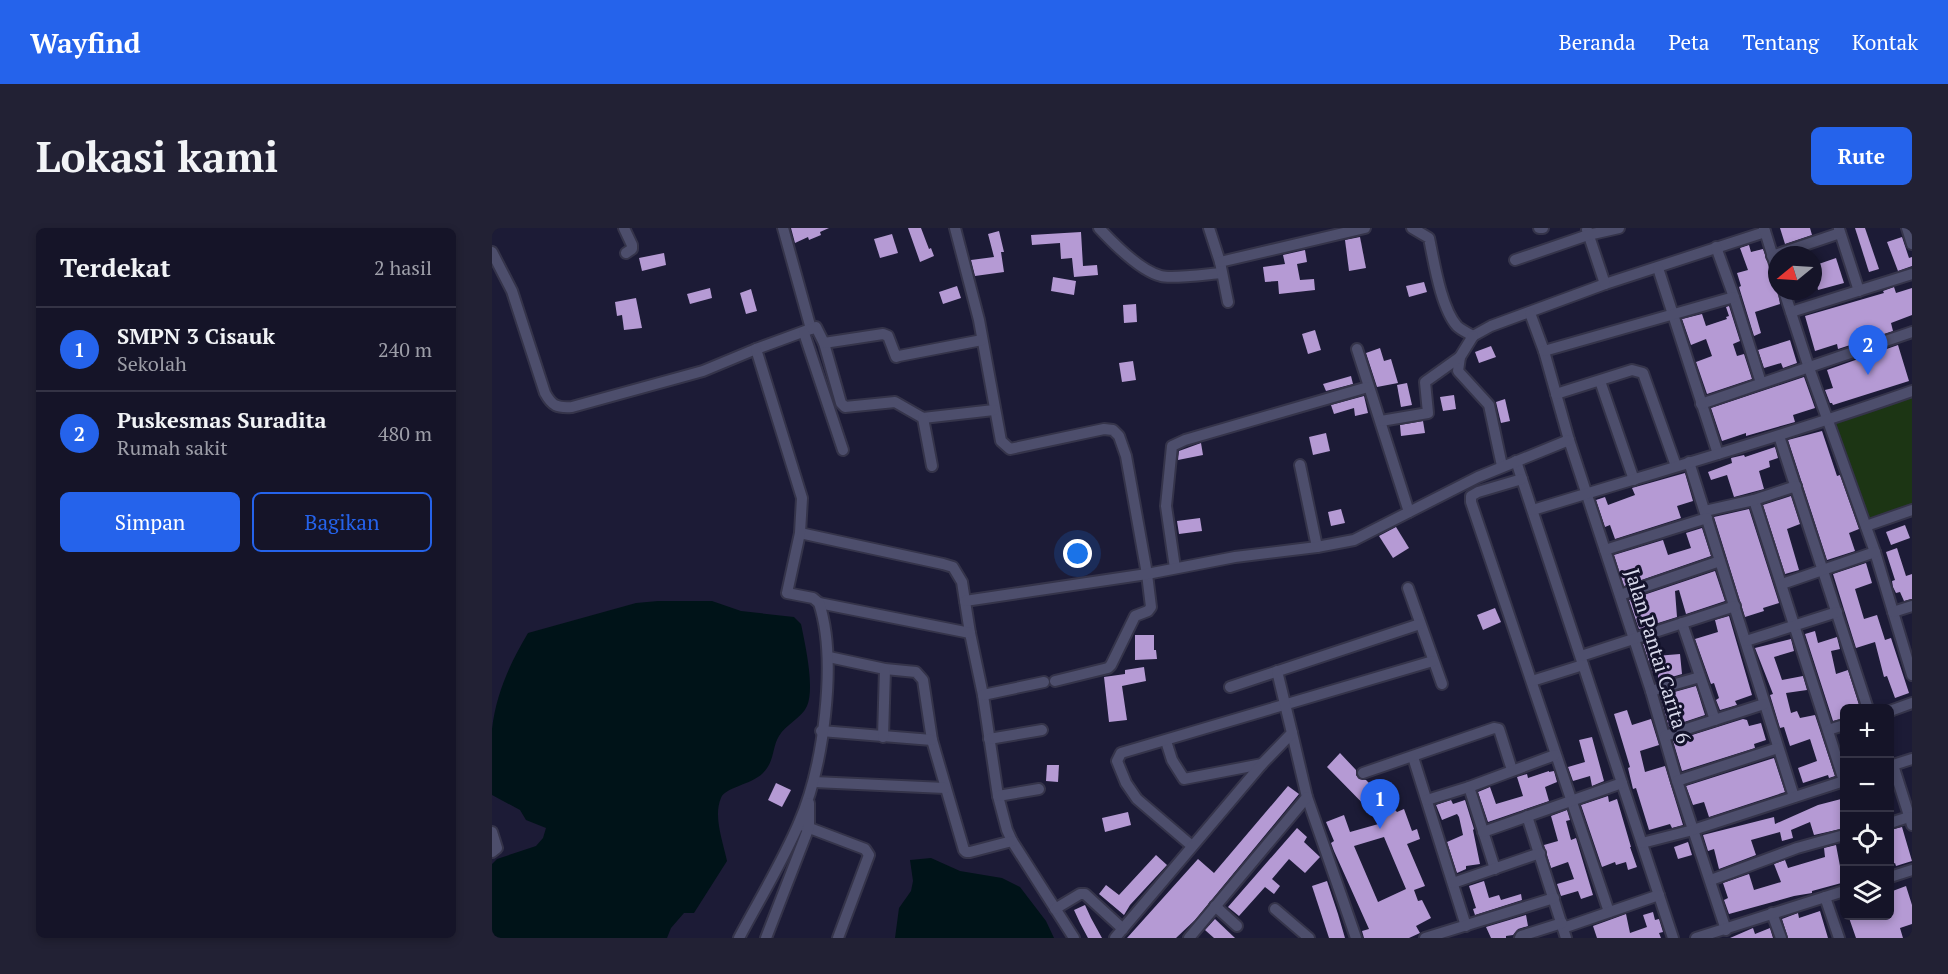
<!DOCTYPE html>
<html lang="id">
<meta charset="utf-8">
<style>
body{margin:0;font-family:"PT Serif",serif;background:#222134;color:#f1f3f6}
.controls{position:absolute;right:18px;bottom:18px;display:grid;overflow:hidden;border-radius:9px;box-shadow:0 3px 9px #0003}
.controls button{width:54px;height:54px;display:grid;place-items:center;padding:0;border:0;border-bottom:2px solid #343345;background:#151428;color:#f1f3f6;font:30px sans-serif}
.compass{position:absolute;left:1276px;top:18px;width:54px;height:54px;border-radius:50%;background:#151428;box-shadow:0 3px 9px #0003;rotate:252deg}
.you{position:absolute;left:586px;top:326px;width:21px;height:21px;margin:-15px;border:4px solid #fff;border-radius:50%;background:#1a73e8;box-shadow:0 0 0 9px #1a73e833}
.badge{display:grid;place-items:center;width:39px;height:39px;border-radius:50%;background:#2563eb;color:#fff;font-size:20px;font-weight:700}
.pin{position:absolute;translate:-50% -50px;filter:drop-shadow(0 2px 3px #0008)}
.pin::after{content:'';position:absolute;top:32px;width:21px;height:18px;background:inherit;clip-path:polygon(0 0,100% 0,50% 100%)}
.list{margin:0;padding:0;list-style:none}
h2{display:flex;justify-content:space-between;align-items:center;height:78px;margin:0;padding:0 24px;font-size:26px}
h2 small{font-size:20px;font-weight:400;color:#9d9ea8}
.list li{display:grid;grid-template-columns:39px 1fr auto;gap:18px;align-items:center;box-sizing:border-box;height:84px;padding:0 24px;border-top:2px solid #343345}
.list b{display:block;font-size:22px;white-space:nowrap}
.list p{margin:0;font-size:20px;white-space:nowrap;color:#9d9ea8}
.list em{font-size:20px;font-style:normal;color:#9d9ea8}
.actions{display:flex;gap:12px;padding:18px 24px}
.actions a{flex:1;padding:14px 0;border:2px solid #2563eb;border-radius:9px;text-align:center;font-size:21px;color:#2563eb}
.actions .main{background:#2563eb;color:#fff}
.icon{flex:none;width:33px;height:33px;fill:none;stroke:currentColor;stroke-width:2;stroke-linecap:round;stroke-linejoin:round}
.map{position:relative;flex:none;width:1420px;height:710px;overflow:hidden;border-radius:9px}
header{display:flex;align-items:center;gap:36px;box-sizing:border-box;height:84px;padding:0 30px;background:#2563eb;color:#fff}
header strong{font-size:28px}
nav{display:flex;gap:33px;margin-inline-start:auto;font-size:21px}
.intro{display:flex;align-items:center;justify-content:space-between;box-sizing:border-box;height:144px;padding:0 36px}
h1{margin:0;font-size:42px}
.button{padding:15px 27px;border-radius:9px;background:#2563eb;color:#fff;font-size:21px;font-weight:700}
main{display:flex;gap:36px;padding:0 36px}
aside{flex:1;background:#151428;border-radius:9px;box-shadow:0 3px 9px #0003}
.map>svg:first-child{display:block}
</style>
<header>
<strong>Wayfind</strong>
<nav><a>Beranda</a><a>Peta</a><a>Tentang</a><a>Kontak</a></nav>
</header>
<div class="intro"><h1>Lokasi kami</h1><a class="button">Rute</a></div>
<main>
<aside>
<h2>Terdekat<small>2 hasil</small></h2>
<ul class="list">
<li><span class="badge">1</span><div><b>SMPN 3 Cisauk</b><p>Sekolah</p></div><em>240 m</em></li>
<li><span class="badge">2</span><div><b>Puskesmas Suradita</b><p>Rumah sakit</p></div><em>480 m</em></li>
</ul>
<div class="actions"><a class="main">Simpan</a><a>Bagikan</a></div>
</aside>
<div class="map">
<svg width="1420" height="710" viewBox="0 0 1420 710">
<rect width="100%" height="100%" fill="#1c1b36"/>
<polygon fill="#1c3514" points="1420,164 1420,286 1375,301 1338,193"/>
<g fill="#001318">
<path d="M 166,373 L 220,373 L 249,383 L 302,389 L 309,396 C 313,416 323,459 315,478 C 310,490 294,496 287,508 C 280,519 283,533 271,545 C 259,557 233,559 229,570 C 221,588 231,614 235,633 L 202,685 L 192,685 L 179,700 L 175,710 L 0,710 L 0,636 L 5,631 L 44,618 L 51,610 L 54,600 L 34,592 L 28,582 L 0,567 C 0,546 0,523 0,501 C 4,466 18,435 36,405 L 144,375 Z"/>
<polygon points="439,630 468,643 510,650 528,659 554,693 562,710 403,710 407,680 419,663 421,653 418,632"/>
</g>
<g fill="#b59ad4" fill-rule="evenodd">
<polygon points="299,0 337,0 328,4 329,7 317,12 316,9 303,15"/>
<polygon points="416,0 429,0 437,21 439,20 442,28 428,34"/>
<polygon points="1288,0 1318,0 1320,7 1293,16"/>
<polygon points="1363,0 1373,0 1387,41 1377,44"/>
<polygon points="507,3 512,24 509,24 512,44 483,48 479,32 502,29 496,6"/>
<polygon points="589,4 591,38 605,37 606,47 582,49 580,30 569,31 568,15 540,17 539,7"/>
<polygon points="400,6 406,25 388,30 382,11"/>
<polygon points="868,9 874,40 857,43 853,12"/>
<polygon points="1410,9 1417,30 1420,29 1420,38 1406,43 1395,14"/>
<polygon points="1257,17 1259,24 1271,21 1285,60 1288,76 1263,84 1269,105 1262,108 1247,59 1249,58 1245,45 1256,42 1248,20"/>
<polygon points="813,22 815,34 805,36 808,52 822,51 823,62 787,66 786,53 773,54 771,39 793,36 791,27"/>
<polygon points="172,25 174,37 150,43 147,30"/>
<polygon points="1344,30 1352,55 1326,62 1321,38"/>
<polygon points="561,49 584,53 582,67 559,63"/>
<polygon points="932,54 935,64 917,69 914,58"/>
<polygon points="465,58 469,70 451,76 447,64"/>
<polygon points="1402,59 1404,65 1420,60 1420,87 1399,95 1401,103 1346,121 1345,116 1323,123 1313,88 1392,65 1391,63"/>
<polygon points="218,60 220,70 198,76 195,66"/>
<polygon points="259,61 265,83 254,86 248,65"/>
<polygon points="144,70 150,100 132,102 130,87 125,88 123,74"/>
<polygon points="644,76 645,94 632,95 631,77"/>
<polygon points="1237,78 1248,113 1241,116 1245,128 1252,126 1260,151 1215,166 1204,134 1220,128 1214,111 1199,117 1190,91 1210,86 1214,98 1235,91 1234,89 1237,88 1234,79"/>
<polygon points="823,102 829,122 816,126 810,106"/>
<polygon points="1298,112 1305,135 1291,140 1289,135 1272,140 1266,122"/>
<polygon points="1406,117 1417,153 1341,177 1340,175 1338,175 1333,162 1341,160 1335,142"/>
<polygon points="999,118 1004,129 987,135 983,124"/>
<polygon points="888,120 892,133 899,131 906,155 885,159 874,125"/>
<polygon points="641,133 644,152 630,154 627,135"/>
<polygon points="859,148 861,156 834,163 831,156"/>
<polygon points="1312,149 1323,180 1301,187 1303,194 1254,208 1254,205 1230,213 1219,180"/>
<polygon points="915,155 920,177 909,179 905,157"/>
<polygon points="962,167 964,181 951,183 948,169"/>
<polygon points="872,168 876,185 863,188 862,180 842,186 839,177"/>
<polygon points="1013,171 1018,193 1009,195 1004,174"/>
<polygon points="931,193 933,205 909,208 908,197"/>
<polygon points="1330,203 1345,248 1348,247 1367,301 1357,305 1363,323 1335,332 1296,212"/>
<polygon points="834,205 838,223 821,227 817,209"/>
<polygon points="709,215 711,227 686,232 687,223"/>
<polygon points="1283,219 1286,230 1277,233 1278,239 1267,243 1272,261 1242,269 1235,247 1219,252 1216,244 1240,235 1239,230 1252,227 1253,229"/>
<polygon points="1193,245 1201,273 1185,278 1189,290 1123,311 1118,297 1113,299 1104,272 1113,269 1116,277 1143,267 1140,260"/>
<polygon points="1299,268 1308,296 1295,301 1307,342 1293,346 1271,277"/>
<polygon points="849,281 853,295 839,298 836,284"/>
<polygon points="1257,281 1287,375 1271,380 1272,383 1253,389 1222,289"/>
<polygon points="708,290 710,303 687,306 685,293"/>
<polygon points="1413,297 1418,310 1399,317 1394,304"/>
<polygon points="904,299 917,320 901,330 887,308"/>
<polygon points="1210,300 1219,328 1132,358 1122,327 1171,312 1176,327 1199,320 1194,305"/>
<polygon points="1405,320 1414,348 1420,346 1420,371 1412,373 1408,364 1404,365 1401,359 1400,353 1403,352 1394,324"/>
<polygon points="1374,335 1380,355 1363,361 1372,391 1385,387 1393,412 1399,410 1417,465 1403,470 1395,448 1392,449 1383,414 1364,420 1341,346"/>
<polygon points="1223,343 1233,373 1194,386 1187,362 1183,363 1185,389 1147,401 1137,372"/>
<polygon points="1003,380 1009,394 991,402 985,387"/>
<polygon points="1237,388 1260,467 1243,473 1245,477 1228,482 1224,472 1227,470 1222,455 1219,456 1203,411 1226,404 1223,392"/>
<polygon points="1323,403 1326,415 1345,409 1348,421 1339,423 1344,446 1356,442 1367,477 1353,480 1353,490 1341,493 1313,406"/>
<polygon points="643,407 662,407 662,422 664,422 665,431 643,432"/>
<polygon points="1299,411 1302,423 1282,429 1290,452 1311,448 1315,462 1294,465 1299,485 1305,483 1308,490 1323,487 1343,548 1337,550 1336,547 1311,555 1306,540 1325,533 1318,511 1298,518 1292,499 1288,500 1278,467 1281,466 1263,420"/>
<polygon points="1159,413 1164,428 1188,426 1190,446 1166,453 1166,445 1161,446 1151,416"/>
<polygon points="652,439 654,453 630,458 635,492 617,494 612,449 633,446 633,442"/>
<polygon points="1204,458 1213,487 1177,499 1168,468"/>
<polygon points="1135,482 1140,497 1159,491 1167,517 1148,523 1153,544 1173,538 1191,597 1180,600 1178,596 1157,602 1144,560 1141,561 1136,540 1138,539 1122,486"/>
<polygon points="1251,491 1255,492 1257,498 1269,495 1274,512 1262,516 1263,520 1190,543 1181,513"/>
<polygon points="1100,509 1112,553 1100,558 1098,548 1081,553 1076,539 1093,534 1087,512"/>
<path d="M 848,525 L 864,542 L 864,547 L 867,551 L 874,552 L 905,584 L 912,581 L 920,603 L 925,601 L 928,611 L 915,616 L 933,658 L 922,662 L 926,673 L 930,672 L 939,690 L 924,698 L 928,705 L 917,710 L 872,710 L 870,703 L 877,701 L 842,623 L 839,615 L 842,613 L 834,594 L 852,587 L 858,604 L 890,595 L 835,539 ZM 892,609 L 914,661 L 886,674 L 862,618 Z"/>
<polygon points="1282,530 1293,564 1217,589 1212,574 1201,577 1194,558"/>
<polygon points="555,537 567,537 566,554 554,553"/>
<polygon points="1057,543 1057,544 1062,543 1065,554 1053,559 1057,573 996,594 986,564 998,559 1004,576 1031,568 1025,549 1035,546 1036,550"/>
<polygon points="284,555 299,562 290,579 276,572"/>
<polygon points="796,558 807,566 703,692 684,710 635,710 706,631 722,645"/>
<polygon points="1116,568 1117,574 1125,571 1139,619 1138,619 1145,639 1136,642 1134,634 1124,637 1123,634 1110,639 1089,577"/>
<polygon points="1353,570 1353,600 1322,607 1318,594 1299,602 1301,610 1290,613 1288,604 1259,612 1264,627 1227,641 1222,621 1216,623 1211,607 1282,589 1283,596 1326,577"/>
<polygon points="959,572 961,576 973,572 982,601 981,602 988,636 974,638 974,641 965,645 955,614 971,607 967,589 965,586 950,592 944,577"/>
<polygon points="1075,582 1078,592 1074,593 1079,612 1084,610 1101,667 1089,671 1086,663 1069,668 1065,656 1082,651 1076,634 1059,640 1052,617 1066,613 1059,588"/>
<polygon points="636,584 639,597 613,604 610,590"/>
<polygon points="1410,599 1420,633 1404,638 1403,635 1398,637 1398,602"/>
<polygon points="805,600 815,609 812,614 828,629 813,645 797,631 780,651 788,658 782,666 773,659 747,688 736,679"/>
<polygon points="1196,614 1200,627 1186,631 1182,619"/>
<polygon points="1344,617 1348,638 1353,636 1353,654 1320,663 1320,665 1302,668 1237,686 1232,672 1236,670 1231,655 1257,646 1262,662 1289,654 1282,636 1293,632 1296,640 1333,629 1332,620"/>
<polygon points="664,627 675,637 638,677 632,687 607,666 614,657 627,667"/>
<polygon points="835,653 846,686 853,710 837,710 820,658"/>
<polygon points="992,653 997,670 1007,667 1009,672 1029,666 1030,672 983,687 981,681 984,680 977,658"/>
<polygon points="1414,658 1420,677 1420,696 1408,700 1411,710 1364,710 1356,687 1398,687 1398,664"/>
<polygon points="593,677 599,690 610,710 596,710 588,695 582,682"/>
<polygon points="1328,683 1336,710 1296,710 1290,691 1306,685 1307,690"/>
<polygon points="1161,684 1163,692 1167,691 1171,704 1167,705 1169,710 1105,710 1101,698 1134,686 1138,705 1155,699 1151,687"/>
<polygon points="1034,687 1036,698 1026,701 1021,707 1014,708 1014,710 999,710 994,699"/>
<polygon points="723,691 743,710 722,710 713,702"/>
<polygon points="1261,700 1263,706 1278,700 1281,710 1238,710"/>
</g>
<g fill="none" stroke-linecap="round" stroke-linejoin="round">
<g stroke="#35344a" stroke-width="14">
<g id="minor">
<polyline points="132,0 140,17 140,21 134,25"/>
<polyline points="291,0 319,101"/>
<polyline points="463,0 487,92 509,213 518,221 612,201 621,202 627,208 634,228 655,346 659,379 656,383 643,388 619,437 616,440 563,453"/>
<path d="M 607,0 C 621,15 648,43 669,48 C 680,51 716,46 729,45"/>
<polyline points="717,0 728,34 736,74"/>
<path d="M 920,0 L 937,10 C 942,34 949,80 965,98 C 969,102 976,105 981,108 L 999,98 L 1113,56 L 1273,4"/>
<polyline points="1047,0 1051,0"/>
<polyline points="1272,0 1285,42"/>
<polyline points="1415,0 1420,16"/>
<polyline points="1347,1 1367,63"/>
<polyline points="1095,2 1113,56"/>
<polyline points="1224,19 1242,69 1269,155"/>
<path d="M 0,24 L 20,63 L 53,165 C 60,178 65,180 80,179 L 211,143 L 264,121 L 324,99 L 332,115 L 349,175 L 353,179 L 403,174 L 431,190 L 502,182"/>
<polyline points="1280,28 1348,5"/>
<polyline points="1023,32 1096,7 1127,0"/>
<polyline points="728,34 873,0"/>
<polyline points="1166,40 1226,226"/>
<polyline points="1292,63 1317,140 1383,324 1420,447"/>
<polyline points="1299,84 1420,46"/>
<polyline points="1038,85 1052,123 1077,212 1159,463 1185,553 1234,702"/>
<polyline points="312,105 351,222"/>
<polyline points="332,115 391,106 396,108 404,129 407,128 490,112"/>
<polyline points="865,121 917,284"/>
<polyline points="1052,123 1242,69"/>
<polyline points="968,129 966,143 997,177 1010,238"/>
<polyline points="1108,153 1142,252"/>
<polyline points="1064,166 1140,142 1151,145 1184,238"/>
<polyline points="1209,176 1420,104"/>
<polyline points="431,190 440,238"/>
<polyline points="889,193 936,185 933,154 968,129 981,108"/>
<polyline points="1287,208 1376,481"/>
<polyline points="1024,233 1181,710"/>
<polyline points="1197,234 1302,569"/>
<polyline points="808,237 825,319"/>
<polyline points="1030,251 986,264 979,268 979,274 1117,684"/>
<polyline points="1262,272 1352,553"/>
<path d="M 1041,282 C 1168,243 1295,207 1420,163"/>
<polyline points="1213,283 1262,272 1304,258"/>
<polyline points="1374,298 1420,282"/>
<polyline points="308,305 451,336 461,339 470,354 478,405 491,467 506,568 515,602 520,613 582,710"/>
<polyline points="1113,322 1215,290"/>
<polyline points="683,340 674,278 680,218 693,212 876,159"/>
<polyline points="1290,356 1383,324"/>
<polyline points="916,360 950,456"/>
<polyline points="1128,367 1228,333"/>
<polyline points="473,373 655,346 743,329 825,319 862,312 986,249 1077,212"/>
<polyline points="327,375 478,405"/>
<polyline points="1401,384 1420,378"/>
<polyline points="1190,395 1223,492"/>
<polyline points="1254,413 1345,384"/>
<polyline points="1089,428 1243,378"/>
<polyline points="337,429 393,441 424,444 431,452 440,512 472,622 474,624 478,624 520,613"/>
<polyline points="1040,453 1091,437"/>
<polyline points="738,459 928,396"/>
<polyline points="1159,463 1208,449"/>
<polyline points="491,467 552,454"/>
<polyline points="1398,483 1420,475"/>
<polyline points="1336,502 1352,497"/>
<polyline points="329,503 440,512"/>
<polyline points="800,505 815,569 864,710"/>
<polyline points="1173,508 1272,476"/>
<polyline points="391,509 393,441"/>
<polyline points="497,511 550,502"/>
<polyline points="674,513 680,532 692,551 770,536"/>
<polyline points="921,529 974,698"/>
<polyline points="1401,537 1420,597"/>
<polyline points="1398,538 1420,531"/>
<polyline points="871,545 1002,500 1007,501 1020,542"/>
<polyline points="1185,553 1286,520"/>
<polyline points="322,554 453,560"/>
<polyline points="977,559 1003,641"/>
<polyline points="506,568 547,561"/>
<polyline points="935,572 977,559 1063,527"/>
<polyline points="1035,588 1074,710"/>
<polyline points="1398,595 1417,589"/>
<polyline points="307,596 373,621 377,627 346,710"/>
<polyline points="0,604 5,620 0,624"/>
<polyline points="991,604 1130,555"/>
<polyline points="1150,615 1201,602 1352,553"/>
<polyline points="700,618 645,571 634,555 625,533 629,525 941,433"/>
<polyline points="1398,649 1420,642"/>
<polyline points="1219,652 1305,620 1352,607"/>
<polyline points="961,655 1048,625"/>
<polyline points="1333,669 1347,710"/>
<polyline points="723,678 745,698"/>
<polyline points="563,681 588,666 593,666 631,701"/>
<polyline points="783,681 817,710"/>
<polyline points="1280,685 1289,710"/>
<polyline points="1071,700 1167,667"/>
<path d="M 247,710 C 267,672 290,635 307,595 C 331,540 346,433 327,375 L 321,370 L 295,365 L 308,305 L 310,270 L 264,121"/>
<polyline points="274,710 317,599 317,575"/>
<polyline points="623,710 770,536 800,505 785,443"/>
<polyline points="697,710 815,569"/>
<polyline points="933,710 1062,670"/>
<polyline points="1028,710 1029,708 1070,695"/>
<polyline points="1204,710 1352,663"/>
</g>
</g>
<use href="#minor" stroke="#4d4e6c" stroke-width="10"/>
</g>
<g text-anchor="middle" stroke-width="6" stroke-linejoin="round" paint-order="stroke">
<g font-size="20" fill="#d9daec" stroke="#13122b">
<text transform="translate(1166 428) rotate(73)" y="7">Jalan Pantai Carita 6</text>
</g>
</g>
</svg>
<div class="controls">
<button>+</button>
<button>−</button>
<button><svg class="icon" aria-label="locate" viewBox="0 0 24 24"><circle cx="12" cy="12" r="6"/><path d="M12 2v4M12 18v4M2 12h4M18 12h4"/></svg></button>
<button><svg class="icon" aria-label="layers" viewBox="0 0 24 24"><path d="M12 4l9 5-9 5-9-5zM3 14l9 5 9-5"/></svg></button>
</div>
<svg class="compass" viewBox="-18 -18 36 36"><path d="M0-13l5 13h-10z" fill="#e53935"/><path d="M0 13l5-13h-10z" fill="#9d9ea8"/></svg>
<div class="you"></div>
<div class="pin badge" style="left:888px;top:601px">1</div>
<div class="pin badge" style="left:1376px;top:147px">2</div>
</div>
</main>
